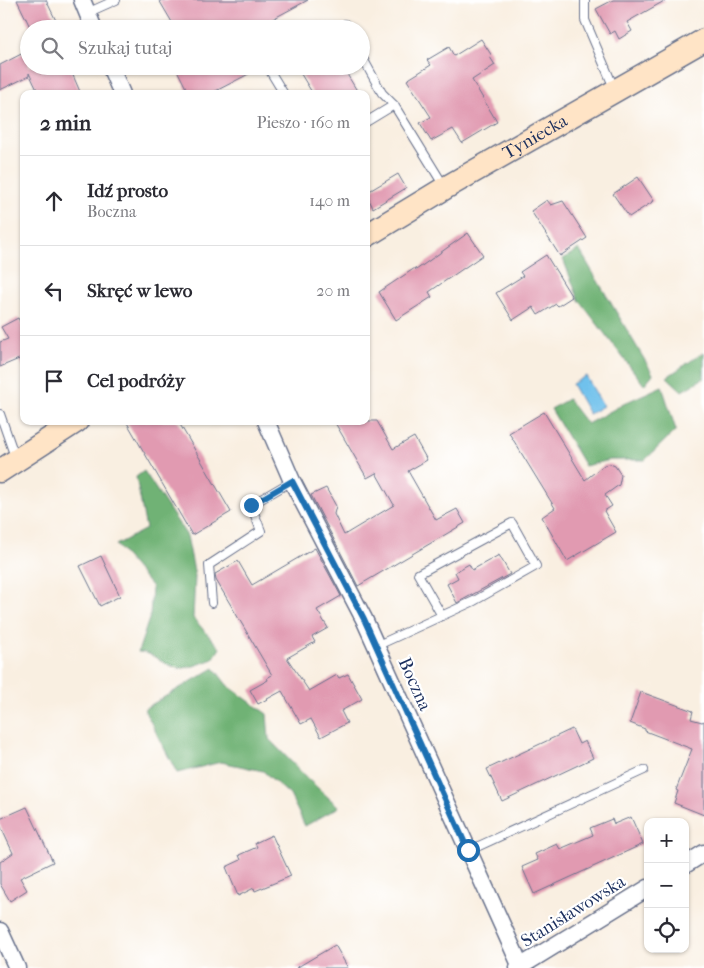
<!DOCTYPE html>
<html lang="pl">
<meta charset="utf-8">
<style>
body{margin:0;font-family:"IM FELL French Canon",serif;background:#f2f2f3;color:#2b2b33}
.controls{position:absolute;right:15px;bottom:15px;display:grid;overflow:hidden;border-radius:10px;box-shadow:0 1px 4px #0004}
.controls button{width:45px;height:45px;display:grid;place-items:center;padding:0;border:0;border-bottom:1px solid #e1e1e2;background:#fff;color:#2b2b33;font:25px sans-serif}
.stop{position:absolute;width:15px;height:15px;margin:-11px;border:4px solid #1f6fb2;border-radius:50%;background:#fff}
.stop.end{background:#1f6fb2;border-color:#fff;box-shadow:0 1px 5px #0008}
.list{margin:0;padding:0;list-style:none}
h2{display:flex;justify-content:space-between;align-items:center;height:65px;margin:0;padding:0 20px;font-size:21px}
h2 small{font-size:16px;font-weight:400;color:#7c7c81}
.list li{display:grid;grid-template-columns:32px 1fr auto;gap:15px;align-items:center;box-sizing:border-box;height:90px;padding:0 20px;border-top:1px solid #e1e1e2}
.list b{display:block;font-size:19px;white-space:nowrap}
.list p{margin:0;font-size:16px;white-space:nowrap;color:#7c7c81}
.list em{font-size:16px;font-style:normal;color:#7c7c81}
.icon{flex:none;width:28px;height:28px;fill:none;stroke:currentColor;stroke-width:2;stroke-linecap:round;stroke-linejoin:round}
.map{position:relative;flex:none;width:704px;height:968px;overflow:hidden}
.search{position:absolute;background:#fff;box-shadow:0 1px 4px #0004;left:20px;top:20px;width:350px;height:55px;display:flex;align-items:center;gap:12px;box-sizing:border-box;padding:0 18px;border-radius:28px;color:#7c7c81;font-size:19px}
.panel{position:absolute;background:#fff;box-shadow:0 1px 4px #0004;left:20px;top:90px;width:350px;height:335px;border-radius:10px}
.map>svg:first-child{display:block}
</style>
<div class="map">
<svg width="704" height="968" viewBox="0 0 704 968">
<rect width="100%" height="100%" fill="#fff"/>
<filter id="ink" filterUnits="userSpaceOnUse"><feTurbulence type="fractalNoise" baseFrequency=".02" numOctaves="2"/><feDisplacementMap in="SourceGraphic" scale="10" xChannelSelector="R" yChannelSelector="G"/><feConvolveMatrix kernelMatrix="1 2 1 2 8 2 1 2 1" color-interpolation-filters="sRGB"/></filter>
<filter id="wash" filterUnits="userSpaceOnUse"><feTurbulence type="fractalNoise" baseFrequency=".0096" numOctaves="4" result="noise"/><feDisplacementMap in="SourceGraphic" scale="20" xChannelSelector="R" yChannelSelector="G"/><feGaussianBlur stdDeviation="1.12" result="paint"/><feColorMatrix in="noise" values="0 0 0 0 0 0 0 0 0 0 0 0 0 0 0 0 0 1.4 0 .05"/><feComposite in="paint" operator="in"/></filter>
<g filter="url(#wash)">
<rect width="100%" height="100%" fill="#f9efe1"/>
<g fill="#70b274" stroke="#467069">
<polygon points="579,249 653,374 644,385 579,300 563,259"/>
<polygon points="704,352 704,378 682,391 667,377"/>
<polygon points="662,386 676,430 645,460 610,460 585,466 551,409 568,399 587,424 629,401"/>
<path d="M 144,471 L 187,536 L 195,576 L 193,618 L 220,648 L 213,659 C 202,663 185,671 174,667 C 160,663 153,652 138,652 L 150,616 L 152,587 L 116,545 L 146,529 L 136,477 Z"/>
<polygon points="214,668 227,685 267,714 269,739 309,780 339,807 305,826 290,795 263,771 221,762 177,773 144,709"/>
</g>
<polygon fill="#70c1ec" stroke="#4678a5" points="586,376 603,406 589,414 572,384"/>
<g id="blocks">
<g fill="#e19ab1">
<polygon points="17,0 46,0 60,29 31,29"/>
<polygon points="159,0 308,0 254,29 176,29"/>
<polygon points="613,0 666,0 627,22 632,31 619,39 615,31 610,34 596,9"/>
<polygon points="481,39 492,56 490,57 495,65 472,80 497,122 462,143 453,129 431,141 420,123 431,117 407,80 431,65 427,60 449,47 454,56"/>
<polygon points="29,50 29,66 69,66 81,94 39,94 29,73 29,76 0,90 0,65"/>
<polygon points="175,66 264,66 210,94 189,94"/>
<polygon points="296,66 342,66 359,94 313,94"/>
<polygon points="398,174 406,188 373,208 366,193"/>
<polygon points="638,177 654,201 629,217 613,194"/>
<polygon points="547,200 551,205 563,201 587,238 560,256 531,211"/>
<polygon points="468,233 483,255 429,292 432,297 396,320 379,292 415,268 416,270"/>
<polygon points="546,255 572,297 558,306 556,304 538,315 533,307 513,320 496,293 523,276 520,272"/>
<polygon points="18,318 24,329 24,368 19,359 0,367 0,342 8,339 1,327"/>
<polygon points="544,412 585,480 604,465 610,464 615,466 621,475 619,485 605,495 612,506 604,511 616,532 567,561 542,517 555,508 509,433"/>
<polygon points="126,421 178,421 231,512 192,535"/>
<polygon points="334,421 377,421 393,449 414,437 427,460 408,471 436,520 457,509 465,523 358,586 311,495 326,488 336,506 334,514 344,535 394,505 376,473 367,478"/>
<polygon points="315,548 341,596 317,610 328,628 312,637 315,642 287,658 309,691 337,675 339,678 348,674 362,699 341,711 347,723 321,737 311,719 301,724 282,691 258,704 250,690 268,680 267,678 272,675 216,580 215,574 238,561 252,585"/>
<polygon points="499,555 510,574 457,603 447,584 458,578 455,572 469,564 472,570"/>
<polygon points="101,556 120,596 100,606 80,566"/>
<polygon points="641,692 693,711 691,719 702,722 704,721 704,815 674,803 678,791 676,790 692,749 645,731 645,729 630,723"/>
<polygon points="572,729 579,744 585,741 593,758 502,801 487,769"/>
<polygon points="27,807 53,862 20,878 27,890 10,901 0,884 0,862 13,853 0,825 0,819"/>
<polygon points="631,817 643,844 534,894 522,867 538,860 535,854 557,844 560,849 593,835 590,828 612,819 614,824"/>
<polygon points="272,835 291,876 255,891 254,888 238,896 226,867 241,860 239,855 257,847 255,843"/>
<polygon points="335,945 348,968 296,968"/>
</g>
</g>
</g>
<g filter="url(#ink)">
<use href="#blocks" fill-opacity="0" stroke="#69728c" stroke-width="1"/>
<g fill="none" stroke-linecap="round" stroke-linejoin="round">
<g stroke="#69728c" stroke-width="10">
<g id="lane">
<polyline points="585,0 585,20 614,88"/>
<polyline points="87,13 116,0"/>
<polyline points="338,29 345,24 347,29"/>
<polyline points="361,55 382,93 394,105 444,186"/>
<polyline points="277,66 270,71 284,94"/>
<polyline points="366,122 394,105"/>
<polyline points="0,414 15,457"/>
<polyline points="212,603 209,565 261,531 251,505 292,481"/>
<polyline points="376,646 474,601 536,566 512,523 418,574 442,616"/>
<polyline points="468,851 644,770"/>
</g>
</g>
<g stroke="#69728c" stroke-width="19">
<g id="street">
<polyline points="82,0 94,29"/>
<polyline points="110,66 122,94"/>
<polyline points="266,421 292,481 364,619 521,967"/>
<polyline points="685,865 704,853"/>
<polyline points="0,931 17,968"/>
<polyline points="518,968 648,888"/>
</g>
</g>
<g stroke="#69728c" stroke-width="25">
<g id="secondary">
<path id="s1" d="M 366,236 L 445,188 L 704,40"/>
<polyline points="0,471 77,421"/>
</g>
</g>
<use href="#lane" stroke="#fff" stroke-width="8"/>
<use href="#street" stroke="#fff" stroke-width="16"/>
<use href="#secondary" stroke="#ffe4c6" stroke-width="22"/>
</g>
</g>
<g fill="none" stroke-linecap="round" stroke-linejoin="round" filter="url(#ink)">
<polyline stroke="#1f6fb2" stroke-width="6" points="251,505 292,481 364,619 468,850"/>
</g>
<g text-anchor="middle" stroke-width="4.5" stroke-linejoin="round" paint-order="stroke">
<g font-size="18" fill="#1b2f5e" stroke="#fff">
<text dy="6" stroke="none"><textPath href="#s1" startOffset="196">Tyniecka</textPath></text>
<text transform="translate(415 684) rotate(66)" y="6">Boczna</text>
<text transform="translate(573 911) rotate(-32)" y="6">Stanisławowska</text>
</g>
</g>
</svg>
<div class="controls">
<button>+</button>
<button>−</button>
<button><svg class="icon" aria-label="locate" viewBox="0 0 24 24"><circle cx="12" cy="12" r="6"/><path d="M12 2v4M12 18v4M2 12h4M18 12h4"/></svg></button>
</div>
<div class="stop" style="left:468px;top:850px"></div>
<div class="stop end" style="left:251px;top:505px"></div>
<div class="search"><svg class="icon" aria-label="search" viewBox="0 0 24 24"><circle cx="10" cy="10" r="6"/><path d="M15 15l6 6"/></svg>Szukaj tutaj</div>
<section class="panel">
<h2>2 min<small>Pieszo · 160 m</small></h2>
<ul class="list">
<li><svg class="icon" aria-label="ahead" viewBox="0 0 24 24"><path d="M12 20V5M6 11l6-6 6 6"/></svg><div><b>Idź prosto</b><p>Boczna</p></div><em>140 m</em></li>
<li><svg class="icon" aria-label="left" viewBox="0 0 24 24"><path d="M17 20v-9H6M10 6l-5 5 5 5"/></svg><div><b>Skręć w lewo</b></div><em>20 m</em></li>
<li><svg class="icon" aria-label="arrive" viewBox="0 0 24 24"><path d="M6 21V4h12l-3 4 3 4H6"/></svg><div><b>Cel podróży</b></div></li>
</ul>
</section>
</div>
